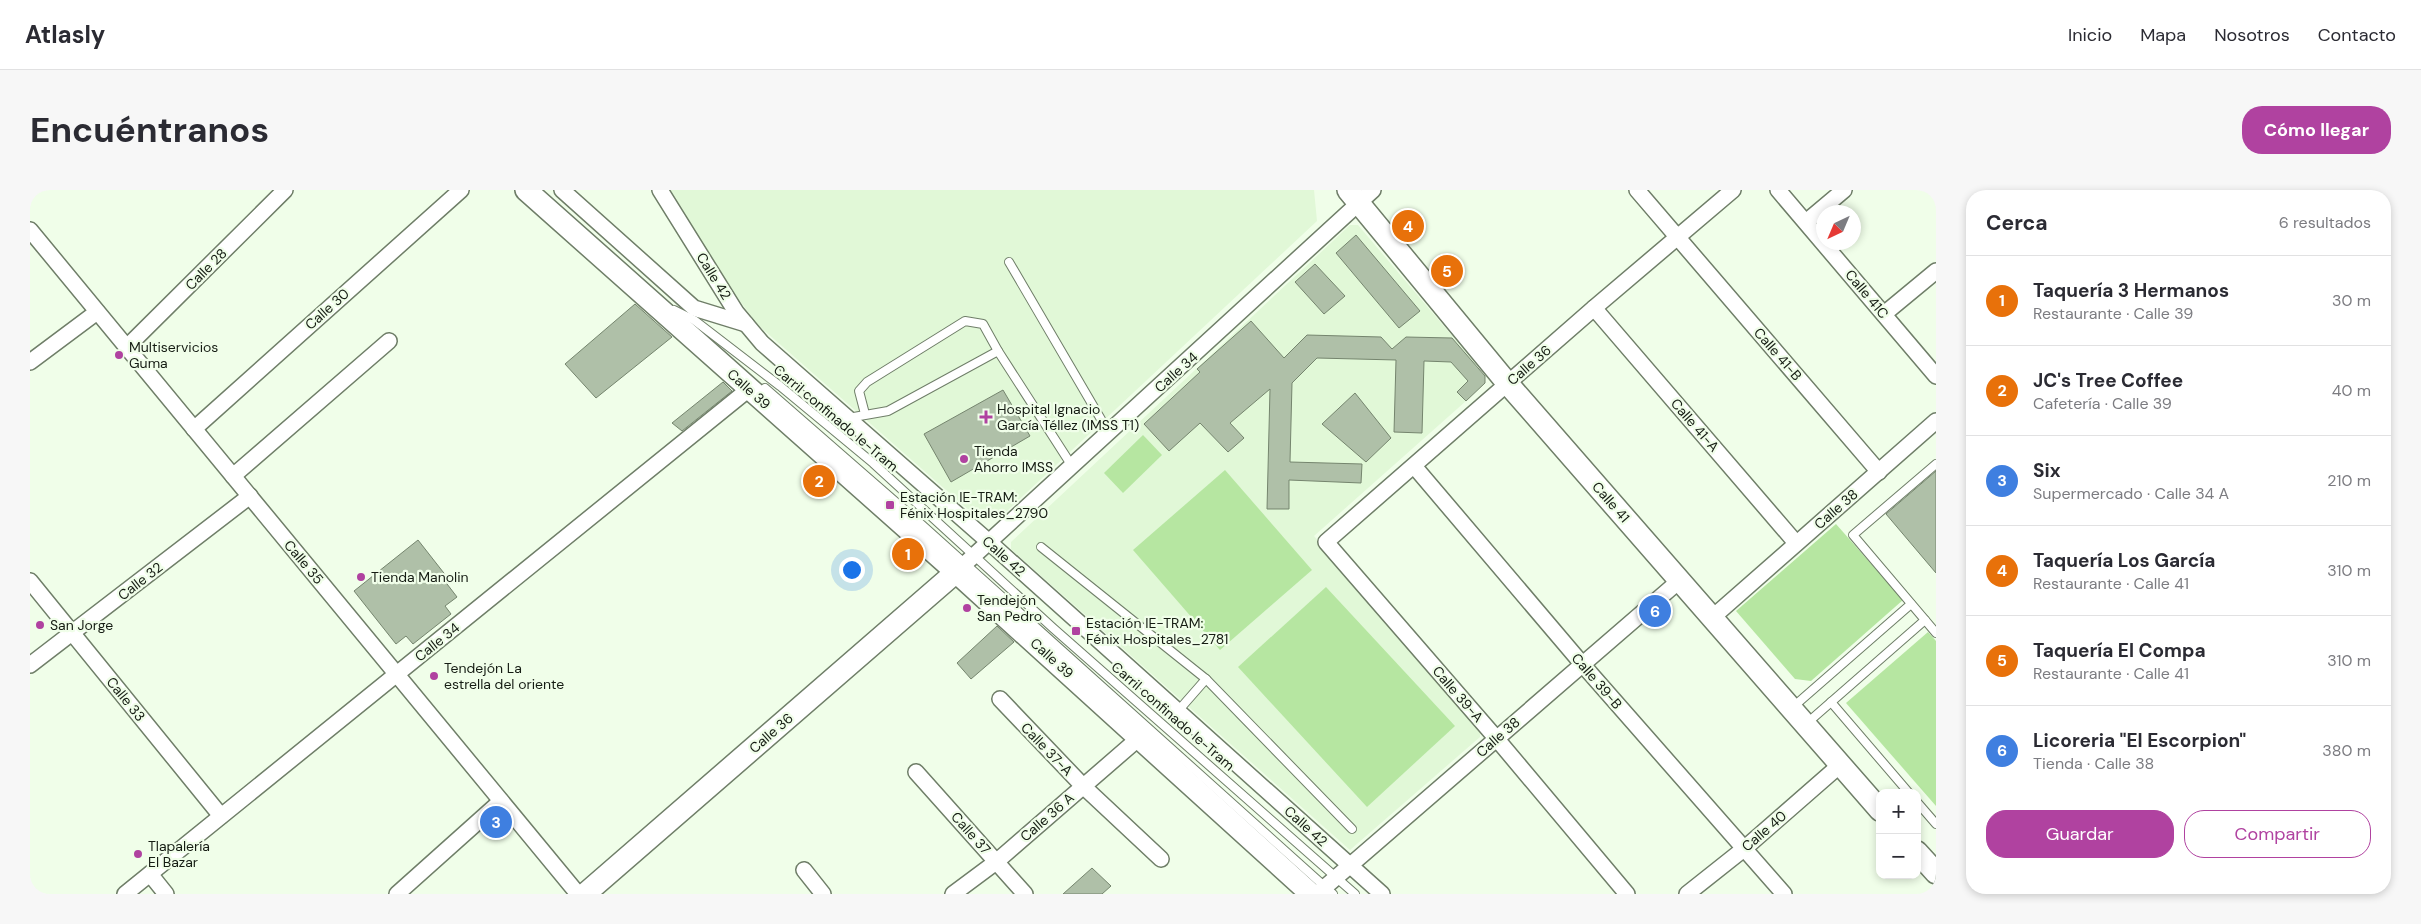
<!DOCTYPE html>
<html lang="es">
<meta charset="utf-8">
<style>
body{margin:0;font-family:"DM Sans",sans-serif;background:#f7f7f7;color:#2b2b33}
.controls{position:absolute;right:15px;bottom:15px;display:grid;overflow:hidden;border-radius:10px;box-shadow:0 2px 8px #0003}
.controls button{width:45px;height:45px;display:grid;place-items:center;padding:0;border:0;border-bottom:1px solid #e1e1e2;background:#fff;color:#2b2b33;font:25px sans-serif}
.compass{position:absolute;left:1786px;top:15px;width:45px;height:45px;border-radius:50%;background:#fff;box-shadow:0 2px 8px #0003;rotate:224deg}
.you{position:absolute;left:821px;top:379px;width:18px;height:18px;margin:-12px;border:4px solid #fff;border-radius:50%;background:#1a73e8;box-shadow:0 0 0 8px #1a73e833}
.badge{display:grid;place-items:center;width:32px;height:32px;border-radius:50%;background:#b042a0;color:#fff;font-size:16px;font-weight:700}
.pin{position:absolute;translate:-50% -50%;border:2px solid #fff;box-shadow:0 1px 5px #0006}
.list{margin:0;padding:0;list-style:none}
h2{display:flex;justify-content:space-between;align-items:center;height:65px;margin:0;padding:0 20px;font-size:21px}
h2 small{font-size:16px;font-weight:400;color:#7c7c81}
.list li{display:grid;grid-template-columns:32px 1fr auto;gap:15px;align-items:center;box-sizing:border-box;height:90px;padding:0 20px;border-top:1px solid #e1e1e2}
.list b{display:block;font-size:19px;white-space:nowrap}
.list p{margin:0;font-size:16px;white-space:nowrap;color:#7c7c81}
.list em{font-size:16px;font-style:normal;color:#7c7c81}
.actions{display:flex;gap:10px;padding:15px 20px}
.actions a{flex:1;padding:11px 0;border:1px solid #b042a0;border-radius:20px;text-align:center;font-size:18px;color:#b042a0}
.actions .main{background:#b042a0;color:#fff}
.map{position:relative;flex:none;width:1906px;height:704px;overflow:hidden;border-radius:20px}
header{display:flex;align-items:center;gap:30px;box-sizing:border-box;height:70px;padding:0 25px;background:#fff;border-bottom:1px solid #e1e1e2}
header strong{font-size:24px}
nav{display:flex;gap:28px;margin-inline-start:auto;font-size:18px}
.intro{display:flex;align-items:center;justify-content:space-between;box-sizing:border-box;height:120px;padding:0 30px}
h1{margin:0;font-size:35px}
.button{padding:12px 22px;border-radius:20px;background:#b042a0;color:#fff;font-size:18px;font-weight:700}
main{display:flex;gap:30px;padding:0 30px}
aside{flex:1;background:#fff;border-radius:20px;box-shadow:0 2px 8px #0003}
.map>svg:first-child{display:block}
</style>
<header>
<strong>Atlasly</strong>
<nav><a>Inicio</a><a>Mapa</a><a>Nosotros</a><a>Contacto</a></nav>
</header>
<div class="intro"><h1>Encuéntranos</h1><a class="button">Cómo llegar</a></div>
<main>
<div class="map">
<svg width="1906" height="704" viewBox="0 0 1906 704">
<rect width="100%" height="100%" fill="#f0fee9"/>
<g fill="#e1f8d7">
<polygon points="637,0 1284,0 1287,31 977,321 941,322 727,134 682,73"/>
<polygon points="1320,35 1328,35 1446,174 1434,186 1438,191 1427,202 1436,211 1284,346 1450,538 1450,547 1320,660 981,359 981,352"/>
</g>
<g fill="#b6e6a1">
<polygon points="1113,245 1132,265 1093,303 1074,283"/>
<polygon points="1195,280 1282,380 1190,460 1103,360"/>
<polygon points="1806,334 1873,410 1781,491 1765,489 1706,421"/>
<polygon points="1296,397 1425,536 1337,617 1208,477"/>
<polygon points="1898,442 1906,451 1906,616 1816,513"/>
</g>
<g fill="#afc0a8" stroke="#75856e">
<polygon points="1326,45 1390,121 1369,138 1306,63"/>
<polygon points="1285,74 1315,106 1294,124 1265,92"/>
<polygon points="605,114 642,147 566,208 535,174"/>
<polygon points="1221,131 1254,168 1277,145 1351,147 1362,159 1376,147 1422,148 1455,186 1455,193 1436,211 1427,202 1438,191 1421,172 1394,171 1392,243 1364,242 1366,170 1287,168 1262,193 1260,272 1332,274 1331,293 1259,290 1259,319 1237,319 1240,199 1200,233 1214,248 1198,262 1170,233 1139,261 1114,234 1170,182 1167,179"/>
<polygon points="693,192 702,201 652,241 642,233"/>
<polygon points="973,200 1000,246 921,292 894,244"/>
<polygon points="1325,203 1361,248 1336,272 1292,234"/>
<polygon points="1906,281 1906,383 1856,324"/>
<polygon points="388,350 417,387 414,390 427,407 415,416 421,424 383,454 376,446 366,454 324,401"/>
<polygon points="967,436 984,452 941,489 927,473"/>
<polygon points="1062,678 1081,696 1072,704 1033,704"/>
</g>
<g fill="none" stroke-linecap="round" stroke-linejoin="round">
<g stroke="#6f7e68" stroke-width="10">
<g id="lane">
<polyline points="979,72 1079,243"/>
<polyline points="644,120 664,130 750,196 843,273 1023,438 1325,704"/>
<polyline points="735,198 891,334 1303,704"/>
<polyline points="835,224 829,201 837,192 935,131 953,134 968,161"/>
<polyline points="818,228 858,221 968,161 1042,276"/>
<polyline points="1906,274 1823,345 1906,443"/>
<polyline points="1011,357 1176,489 1322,639"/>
<polyline points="1801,512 1879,603"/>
<polyline points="1763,517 1881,414"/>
<polyline points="1148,521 1176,489"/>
<polyline points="1776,534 1895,430"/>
<polyline points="1887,612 1906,634"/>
</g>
</g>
<g stroke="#6f7e68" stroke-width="18">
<g id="street">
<polyline points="532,0 664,118 716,134"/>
<polyline points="630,0 706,122 732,153 959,352 1352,704"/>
<polyline points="1607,0 1849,282"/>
<polyline points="1748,0 1906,186"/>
<polyline points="1776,32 1814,0"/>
<polyline points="0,40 548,704"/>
<polyline points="1564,118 1766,353"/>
<polyline points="1854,124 1906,81"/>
<polyline points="97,157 255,0"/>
<polyline points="0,172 67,122"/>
<polyline points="164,239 431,0"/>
<polyline points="1384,276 1553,475 1754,704"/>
<polyline points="203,286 359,151"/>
<polyline points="926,382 1343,0"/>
<polyline points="0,391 191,626"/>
<polyline points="1683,427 1906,231"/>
<polyline points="0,475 220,306"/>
<polyline points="970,509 1053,596 1131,669"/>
<polyline points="886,582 995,704"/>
<polyline points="774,680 793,704"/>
<polyline points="120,684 136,704"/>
<polyline points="95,704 719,199"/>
<polyline points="367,704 471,611"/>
<polyline points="923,704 966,672 1109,548"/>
<polyline points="1287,704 1649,391"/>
<polyline points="1597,704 1466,548 1296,352 1564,118 1703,0"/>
<polyline points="1657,704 1715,658 1810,575"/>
</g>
</g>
<g stroke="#6f7e68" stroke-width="24">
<g id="secondary">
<polyline points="496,0 926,382 1281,704"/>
<polyline points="1318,0 1478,194 1850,620"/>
<polyline points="1887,662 1906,683"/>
<polyline points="555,704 926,382"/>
</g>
</g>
<use href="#lane" stroke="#fff" stroke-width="8"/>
<use href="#street" stroke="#fff" stroke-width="15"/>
<use href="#secondary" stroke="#fff" stroke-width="21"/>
</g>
<g fill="#b042a0" stroke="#f0fee9" stroke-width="2">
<circle cx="89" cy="165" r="5"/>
<path d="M953.5 219.5h5v5h5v5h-5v5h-5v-5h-5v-5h5z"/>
<circle cx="934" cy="269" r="5"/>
<rect x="855" y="310" width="10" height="10" rx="2.5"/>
<circle cx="331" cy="387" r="5"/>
<circle cx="937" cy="418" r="5"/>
<circle cx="10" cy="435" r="5"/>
<rect x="1041" y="436" width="10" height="10" rx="2.5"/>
<circle cx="404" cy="486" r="5"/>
<circle cx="108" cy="664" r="5"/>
</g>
<g text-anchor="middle" stroke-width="4.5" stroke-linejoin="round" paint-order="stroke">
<g font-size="14" fill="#151c13" stroke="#f0fee9">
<text transform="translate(176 79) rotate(-45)" y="5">Calle 28</text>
<text transform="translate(684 86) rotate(58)" y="5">Calle 42</text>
<text transform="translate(1837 104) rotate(50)" y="5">Calle 41C</text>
<text transform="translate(297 119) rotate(-42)" y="5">Calle 30</text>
<text transform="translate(1748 164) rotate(49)" y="5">Calle 41-B</text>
<text transform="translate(1499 175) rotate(-41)" y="5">Calle 36</text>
<text transform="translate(1146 182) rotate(-42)" y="5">Calle 34</text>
<text transform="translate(719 199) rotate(42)" y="5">Calle 39</text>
<text transform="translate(806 228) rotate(40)" y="5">Carril confinado Ie-Tram</text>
<text transform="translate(1665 235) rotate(49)" y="5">Calle 41-A</text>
<text transform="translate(1581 312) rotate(49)" y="5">Calle 41</text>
<text transform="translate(1806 319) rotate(-41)" y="5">Calle 38</text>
<text transform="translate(974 366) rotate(42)" y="5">Calle 42</text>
<text transform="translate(274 372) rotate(50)" y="5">Calle 35</text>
<text transform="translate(110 391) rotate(-38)" y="5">Calle 32</text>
<text transform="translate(407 452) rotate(-39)" y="5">Calle 34</text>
<text transform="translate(1022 468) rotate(42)" y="5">Calle 39</text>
<text transform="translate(1567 491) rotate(49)" y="5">Calle 39-B</text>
<text transform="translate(1428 504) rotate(49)" y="5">Calle 39-A</text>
<text transform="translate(96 509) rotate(51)" y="5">Calle 33</text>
<text transform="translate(1143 526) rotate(41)" y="5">Carril confinado Ie-Tram</text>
<text transform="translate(741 543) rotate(-41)" y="5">Calle 36</text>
<text transform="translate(1468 547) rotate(-41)" y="5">Calle 38</text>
<text transform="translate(1017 559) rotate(46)" y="5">Calle 37-A</text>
<text transform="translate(1017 627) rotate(-41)" y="5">Calle 36 A</text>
<text transform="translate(1276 636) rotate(42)" y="5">Calle 42</text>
<text transform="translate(1734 641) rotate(-41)" y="5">Calle 40</text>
<text transform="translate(941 643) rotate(48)" y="5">Calle 37</text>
</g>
<g font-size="14" fill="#151c13" stroke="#f0fee9" text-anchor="start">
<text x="99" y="162">Multiservicios<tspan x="99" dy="16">Guma</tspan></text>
<text x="967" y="224">Hospital Ignacio<tspan x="967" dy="16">García Téllez (IMSS T1)</tspan></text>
<text x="944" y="266">Tienda<tspan x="944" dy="16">Ahorro IMSS</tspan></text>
<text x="870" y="312">Estación IE-TRAM:<tspan x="870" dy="16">Fénix Hospitales_2790</tspan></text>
<text x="341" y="392">Tienda Manolin</text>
<text x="947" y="415">Tendejón<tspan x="947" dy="16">San Pedro</tspan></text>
<text x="1056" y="438">Estación IE-TRAM:<tspan x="1056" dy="16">Fénix Hospitales_2781</tspan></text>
<text x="20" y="440">San Jorge</text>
<text x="414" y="483">Tendejón La<tspan x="414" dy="16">estrella del oriente</tspan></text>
<text x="118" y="661">Tlapalería<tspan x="118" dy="16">El Bazar</tspan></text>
</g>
</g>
</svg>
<div class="controls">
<button>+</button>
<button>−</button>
</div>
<svg class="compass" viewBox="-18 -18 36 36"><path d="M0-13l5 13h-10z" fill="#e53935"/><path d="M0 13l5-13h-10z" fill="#7c7c81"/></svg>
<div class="you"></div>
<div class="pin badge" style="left:878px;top:364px;background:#e8710a">1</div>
<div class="pin badge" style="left:789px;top:291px;background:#e8710a">2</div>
<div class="pin badge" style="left:466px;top:632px;background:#3f7fe0">3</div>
<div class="pin badge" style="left:1378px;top:36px;background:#e8710a">4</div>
<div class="pin badge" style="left:1417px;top:81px;background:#e8710a">5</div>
<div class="pin badge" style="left:1625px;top:421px;background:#3f7fe0">6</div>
</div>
<aside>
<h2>Cerca<small>6 resultados</small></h2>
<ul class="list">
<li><span class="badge" style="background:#e8710a">1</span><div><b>Taquería 3 Hermanos</b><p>Restaurante · Calle 39</p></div><em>30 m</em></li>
<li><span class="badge" style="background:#e8710a">2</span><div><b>JC's Tree Coffee</b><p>Cafetería · Calle 39</p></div><em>40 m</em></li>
<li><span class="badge" style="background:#3f7fe0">3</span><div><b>Six</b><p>Supermercado · Calle 34 A</p></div><em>210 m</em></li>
<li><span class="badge" style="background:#e8710a">4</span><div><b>Taquería Los García</b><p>Restaurante · Calle 41</p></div><em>310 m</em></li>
<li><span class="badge" style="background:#e8710a">5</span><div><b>Taquería El Compa</b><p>Restaurante · Calle 41</p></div><em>310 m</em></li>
<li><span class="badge" style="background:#3f7fe0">6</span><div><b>Licoreria &quot;El Escorpion&quot;</b><p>Tienda · Calle 38</p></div><em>380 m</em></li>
</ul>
<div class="actions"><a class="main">Guardar</a><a>Compartir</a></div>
</aside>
</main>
